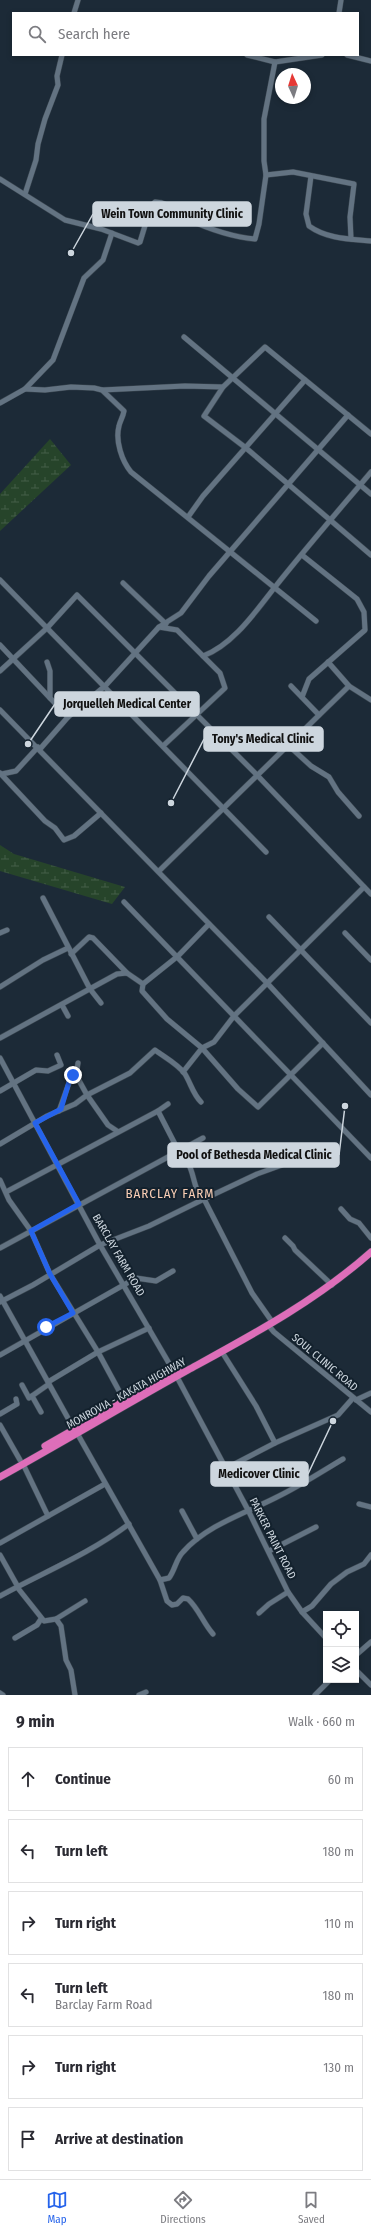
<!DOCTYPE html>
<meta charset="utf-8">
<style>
body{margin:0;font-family:"Fira Sans Condensed",sans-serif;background:#f2f2f3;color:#2b2b33}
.controls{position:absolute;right:12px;bottom:12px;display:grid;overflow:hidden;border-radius:0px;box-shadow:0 2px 6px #0003}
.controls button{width:36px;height:36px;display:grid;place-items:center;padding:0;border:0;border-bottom:1px solid #e1e1e2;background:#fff;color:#2b2b33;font:20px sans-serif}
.compass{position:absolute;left:275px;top:68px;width:36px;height:36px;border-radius:50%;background:#fff;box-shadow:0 2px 6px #0003;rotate:356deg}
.stop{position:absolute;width:12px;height:12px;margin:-9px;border:3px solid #2563eb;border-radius:50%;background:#fff}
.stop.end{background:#2563eb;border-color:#fff;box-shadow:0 1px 4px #0008}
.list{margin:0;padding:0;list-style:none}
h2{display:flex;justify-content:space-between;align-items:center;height:52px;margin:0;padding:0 16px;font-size:17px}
h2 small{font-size:13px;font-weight:400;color:#7c7c81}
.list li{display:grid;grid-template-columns:26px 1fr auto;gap:12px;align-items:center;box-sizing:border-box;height:64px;margin:0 8px 8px;padding:0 8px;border:1px solid #e1e1e2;border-radius:0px}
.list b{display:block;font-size:15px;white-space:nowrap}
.list p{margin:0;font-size:13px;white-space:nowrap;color:#7c7c81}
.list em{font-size:13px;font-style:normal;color:#7c7c81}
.icon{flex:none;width:22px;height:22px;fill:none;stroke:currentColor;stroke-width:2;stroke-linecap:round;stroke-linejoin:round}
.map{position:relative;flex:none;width:371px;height:1695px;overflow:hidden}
.search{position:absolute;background:#fff;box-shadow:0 2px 6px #0003;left:12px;right:12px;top:12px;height:44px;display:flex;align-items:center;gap:10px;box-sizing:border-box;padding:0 14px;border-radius:0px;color:#7c7c81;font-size:15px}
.sheet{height:484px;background:#fff}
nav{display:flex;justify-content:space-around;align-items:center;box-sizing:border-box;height:56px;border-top:1px solid #e1e1e2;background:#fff;font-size:11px;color:#7c7c81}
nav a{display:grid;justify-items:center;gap:2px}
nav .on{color:#2563eb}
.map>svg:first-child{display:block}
</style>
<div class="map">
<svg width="371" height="1695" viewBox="0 0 371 1695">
<defs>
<pattern id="wetland-marsh" width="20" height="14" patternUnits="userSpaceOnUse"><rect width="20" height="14" fill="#26442a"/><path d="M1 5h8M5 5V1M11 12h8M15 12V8" fill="none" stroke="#445e48"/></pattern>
</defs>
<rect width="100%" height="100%" fill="#1c2a37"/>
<g fill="url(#wetland-marsh)">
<polygon points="50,439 71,465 0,531 0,494"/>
<polygon points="0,845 14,854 125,887 112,904 0,871"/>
</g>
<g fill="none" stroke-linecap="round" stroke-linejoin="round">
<g stroke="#3a4650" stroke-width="6">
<g id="minor">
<polyline points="74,13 78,0"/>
<polyline points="339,13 341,0"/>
<polyline points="247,55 275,62 322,55"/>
<polyline points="347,55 371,61"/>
<polyline points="266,175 293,172 354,184 350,217 351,239"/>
<path d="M 311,176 L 306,214 L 309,226 C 327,239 350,239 371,241"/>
<path d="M 0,179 L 65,220 L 101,229 L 138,243 L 140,242 L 151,206 L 155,202 C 170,202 175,213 187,219 C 209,229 231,237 255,239 L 259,224 L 266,175 L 264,161 L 264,119 L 275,62"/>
<polyline points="25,194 36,160 38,144 45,119 58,85 57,76 62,55"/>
<polyline points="184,337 371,494"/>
<path d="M 25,389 L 45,390 L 71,387 L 94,388 L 102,390 L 124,411 C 123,417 120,421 119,426 C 115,441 122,461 131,472 L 316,621"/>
<polyline points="102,390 185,386 223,387"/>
<polyline points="0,403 25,389 53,360 84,278 103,260 112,233"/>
<polyline points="371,434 265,347 223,387 204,416 246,448 371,555"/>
<polyline points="188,517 203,496 305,380"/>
<polyline points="302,555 357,599 364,612 365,630 309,679 302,697"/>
<polyline points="0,580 266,852"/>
<polyline points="123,583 166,624"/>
<polyline points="159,627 181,613 209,576 348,415"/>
<polyline points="0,645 50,698"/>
<polyline points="47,662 50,671 50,698 68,717"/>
<polyline points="328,662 349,686"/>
<polyline points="0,671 47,628 77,595 256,774 371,894"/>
<polyline points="291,686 319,715"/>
<polyline points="0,710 268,984 371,1095"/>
<polyline points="288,745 311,766 329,777 338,792 359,816"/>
<polyline points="163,746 225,688 220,673 203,656"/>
<path d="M 40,749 L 68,717 L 105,686 L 159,627 L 177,630 L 203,656 C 233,645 256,611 275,587 C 306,548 339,510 371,472"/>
<polyline points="0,773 45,821 55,828 64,840 74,836 101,813"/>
<polyline points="2,774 16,771 38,747"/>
<polyline points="159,871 349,686 371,700"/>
<polyline points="43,898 90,989 101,1003"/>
<polyline points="124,902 371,1158"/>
<polyline points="269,917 371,1023"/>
<polyline points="0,933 7,930"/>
<polyline points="345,933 371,960"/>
<polyline points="71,954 89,937 93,938 127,973"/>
<polyline points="143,984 142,991 167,1019 202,1048 238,1089 258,1107 323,1043"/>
<polyline points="0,987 43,960 68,948"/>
<polyline points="62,1005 68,1016"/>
<polyline points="0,1038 117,974 127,973 143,984 178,956 209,924"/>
<polyline points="0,1058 100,1245 177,1377 248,1510 288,1592 302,1612 326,1638"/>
<polyline points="78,1063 76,1075 87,1095 108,1125 117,1131"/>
<polyline points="183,1072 202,1048 214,1042 234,1016 364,887"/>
<polyline points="0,1091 36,1070 48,1071 61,1065 57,1055"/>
<polyline points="59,1111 69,1083 76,1073"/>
<polyline points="158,1111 168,1104"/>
<path d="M 0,1144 L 47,1116 L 75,1104 L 87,1095 L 130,1073 L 155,1050 C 164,1057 178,1064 185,1074 C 191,1084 193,1094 201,1102"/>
<path d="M 175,1153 C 178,1159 181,1163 188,1163 C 195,1175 193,1190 204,1199 L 257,1174 L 282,1165"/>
<polyline points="0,1180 9,1200 31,1231 50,1274 98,1352 124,1400"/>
<polyline points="6,1192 158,1111 175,1144 176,1148 173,1154"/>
<polyline points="341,1209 350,1219 359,1223 371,1238"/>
<polyline points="285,1238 293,1246 295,1250 332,1285"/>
<polyline points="0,1248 203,1138"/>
<polyline points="0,1296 48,1382"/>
<polyline points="0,1302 33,1285 100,1245 149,1226 204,1199 252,1293 273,1323"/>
<polyline points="268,1325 274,1332 371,1412"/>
<polyline points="222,1352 256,1406 275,1443"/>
<polyline points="0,1355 136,1278 156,1281 173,1271"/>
<polyline points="49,1384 74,1429"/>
<polyline points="22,1385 29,1398 49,1384 48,1382 98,1352 149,1328"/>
<polyline points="32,1396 41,1412"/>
<polyline points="356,1400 371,1393"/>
<polyline points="0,1414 17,1404 16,1399"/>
<polyline points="0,1425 20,1460"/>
<path d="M 77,1433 L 160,1580 L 169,1578 C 175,1570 176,1559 183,1552 C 207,1525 246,1513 277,1497 C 300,1486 321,1472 343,1459"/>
<polyline points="23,1464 48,1516"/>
<polyline points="225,1469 275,1443 338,1415 353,1398"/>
<polyline points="359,1504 371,1507"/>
<polyline points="182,1511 197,1539"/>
<polyline points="0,1543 105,1484"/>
<polyline points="269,1551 316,1527"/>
<polyline points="0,1555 18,1587"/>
<path d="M 160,1580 L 167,1601 L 172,1605 L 177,1604 L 183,1598 L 188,1599 C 199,1609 203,1623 213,1634"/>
<polyline points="17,1587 44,1621 56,1619 85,1601"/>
<path d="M 0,1596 C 44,1572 89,1554 129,1524"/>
<polyline points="302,1612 312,1606 331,1584 347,1572 364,1564 371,1555"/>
<polyline points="259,1613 269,1604 288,1592"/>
<polyline points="56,1619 61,1626 66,1660 71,1670 75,1695"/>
<polyline points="15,1638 37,1625 41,1619"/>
<polyline points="356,1655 371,1642"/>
<polyline points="356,1670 371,1685"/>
<polyline points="0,1693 3,1695"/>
<polyline points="139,1695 146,1692"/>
<polyline points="315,1695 330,1680"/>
</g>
</g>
<g stroke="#3a4650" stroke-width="8">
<g id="highway">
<polyline points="45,1446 178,1370"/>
<path d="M 0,1477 C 63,1442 125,1405 188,1370 C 252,1335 316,1301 371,1252"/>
</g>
</g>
<use href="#minor" stroke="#637382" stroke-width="5"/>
<use href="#highway" stroke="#dd6eb9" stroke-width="7"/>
</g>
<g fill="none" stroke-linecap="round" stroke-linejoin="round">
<polyline stroke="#2563eb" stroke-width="5" points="46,1327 73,1313 50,1274 31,1231 79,1204 35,1123 61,1109 69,1082 73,1075"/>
</g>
<g text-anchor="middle" stroke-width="4" stroke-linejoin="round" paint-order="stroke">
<g font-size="11" fill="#cdd6de" stroke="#13212d">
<text transform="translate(119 1255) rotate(60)" y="4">BARCLAY FARM ROAD</text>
<text transform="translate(325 1362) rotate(40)" y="4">SOUL CLINIC ROAD</text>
<text transform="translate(126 1393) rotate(-29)" y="4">MONROVIA - KAKATA HIGHWAY</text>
<text transform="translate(273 1538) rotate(63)" y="4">PARKER PAINT ROAD</text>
</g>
<g font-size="13" letter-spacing="1" fill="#f8cdb4" stroke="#13212d">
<text x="170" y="1198">BARCLAY FARM</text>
</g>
</g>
<path fill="none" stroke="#cdd6de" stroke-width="1.5" d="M71 253L93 214M28 744L55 704M171 803L204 739M345 1106L339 1155M333 1421L308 1474"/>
<g fill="#cdd6de" stroke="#13212d" stroke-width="1.5">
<circle cx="71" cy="253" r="4"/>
<circle cx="28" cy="744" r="4"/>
<circle cx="171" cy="803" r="4"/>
<circle cx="345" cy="1106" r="4"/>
<circle cx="333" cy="1421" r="4"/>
</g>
<g fill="#cdd6de" stroke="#cdd6de" stroke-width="1.5">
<rect x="93" y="202" width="158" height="24" rx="4"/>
<rect x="55" y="692" width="144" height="24" rx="4"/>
<rect x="204" y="727" width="119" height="24" rx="4"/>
<rect x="168" y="1143" width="171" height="24" rx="4"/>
<rect x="211" y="1462" width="97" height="24" rx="4"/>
</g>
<g font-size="12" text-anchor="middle" font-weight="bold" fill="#111">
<text x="172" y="218">Wein Town Community Clinic</text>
<text x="127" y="708">Jorquelleh Medical Center</text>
<text x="263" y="743">Tony's Medical Clinic</text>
<text x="254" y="1159">Pool of Bethesda Medical Clinic</text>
<text x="259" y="1478">Medicover Clinic</text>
</g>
</svg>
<div class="controls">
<button><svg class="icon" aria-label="locate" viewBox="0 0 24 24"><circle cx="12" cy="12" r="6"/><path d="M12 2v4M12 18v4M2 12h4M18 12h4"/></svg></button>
<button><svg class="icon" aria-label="layers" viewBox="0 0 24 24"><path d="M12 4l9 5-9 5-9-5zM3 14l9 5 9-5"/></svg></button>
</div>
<svg class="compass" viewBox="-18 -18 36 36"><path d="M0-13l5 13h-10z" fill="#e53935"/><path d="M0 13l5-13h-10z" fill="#7c7c81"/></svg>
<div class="stop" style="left:46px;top:1327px"></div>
<div class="stop end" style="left:73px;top:1075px"></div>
<div class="search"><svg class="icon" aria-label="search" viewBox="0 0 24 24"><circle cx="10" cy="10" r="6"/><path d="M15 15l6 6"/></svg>Search here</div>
</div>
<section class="sheet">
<h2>9 min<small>Walk · 660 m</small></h2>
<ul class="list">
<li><svg class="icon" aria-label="ahead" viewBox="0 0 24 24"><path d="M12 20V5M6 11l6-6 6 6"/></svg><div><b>Continue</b></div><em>60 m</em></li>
<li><svg class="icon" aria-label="left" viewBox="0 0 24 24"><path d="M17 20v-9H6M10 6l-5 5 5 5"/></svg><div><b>Turn left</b></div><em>180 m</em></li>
<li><svg class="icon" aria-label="right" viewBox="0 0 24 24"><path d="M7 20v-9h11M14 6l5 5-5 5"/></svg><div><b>Turn right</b></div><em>110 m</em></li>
<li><svg class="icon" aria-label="left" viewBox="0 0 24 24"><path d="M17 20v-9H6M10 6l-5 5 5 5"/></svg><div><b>Turn left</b><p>Barclay Farm Road</p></div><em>180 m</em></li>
<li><svg class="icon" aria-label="right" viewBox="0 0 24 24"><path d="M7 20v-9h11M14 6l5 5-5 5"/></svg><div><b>Turn right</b></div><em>130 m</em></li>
<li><svg class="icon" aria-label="arrive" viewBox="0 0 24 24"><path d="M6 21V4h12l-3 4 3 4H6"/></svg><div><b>Arrive at destination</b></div></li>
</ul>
</section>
<nav>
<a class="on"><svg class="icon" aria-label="map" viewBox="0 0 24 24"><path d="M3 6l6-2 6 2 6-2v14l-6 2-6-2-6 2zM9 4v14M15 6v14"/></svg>Map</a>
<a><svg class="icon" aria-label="directions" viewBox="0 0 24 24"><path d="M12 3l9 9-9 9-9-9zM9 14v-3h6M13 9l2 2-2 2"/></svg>Directions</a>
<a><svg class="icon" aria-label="saved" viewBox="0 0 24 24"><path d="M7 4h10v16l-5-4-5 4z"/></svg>Saved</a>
</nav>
